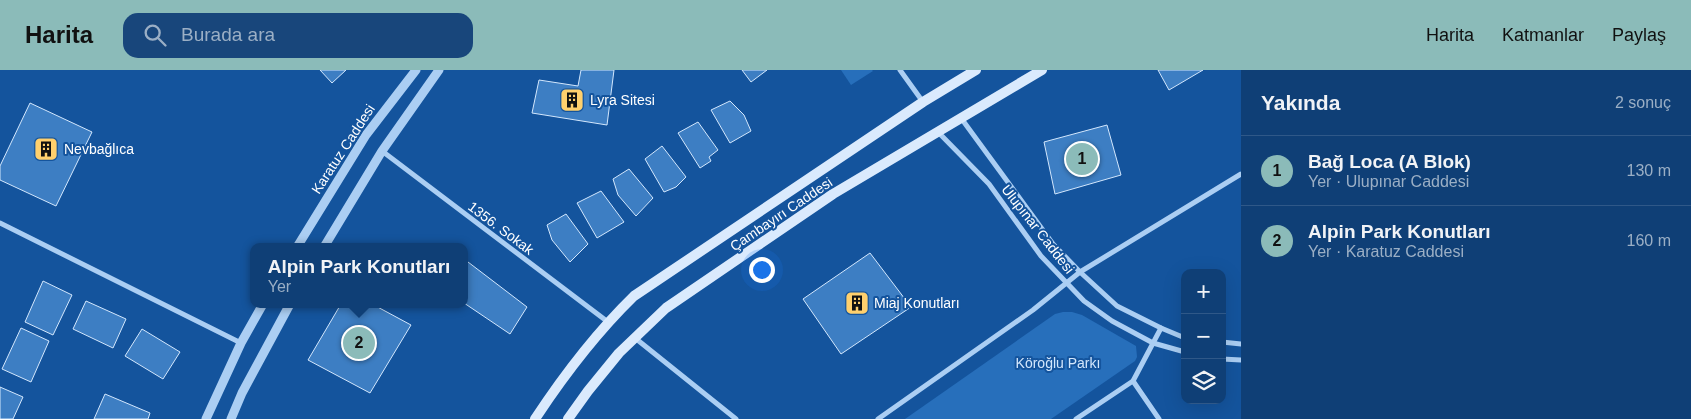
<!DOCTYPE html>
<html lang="tr">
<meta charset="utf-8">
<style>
body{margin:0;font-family:Arial,sans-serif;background:#18467b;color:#f1f3f6}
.controls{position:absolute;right:15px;bottom:15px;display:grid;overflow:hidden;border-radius:10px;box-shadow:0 5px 20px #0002}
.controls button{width:45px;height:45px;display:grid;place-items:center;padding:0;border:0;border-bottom:1px solid #2f5888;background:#0f3f76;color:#f1f3f6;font:25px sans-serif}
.you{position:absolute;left:761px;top:199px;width:18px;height:18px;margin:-12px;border:4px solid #fff;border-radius:50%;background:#1a73e8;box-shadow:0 0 0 8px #1a73e833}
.badge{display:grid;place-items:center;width:32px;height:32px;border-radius:50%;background:#8bbbb9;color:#111;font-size:16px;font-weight:700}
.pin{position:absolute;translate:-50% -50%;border:2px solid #fff;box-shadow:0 1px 5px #0006}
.popup{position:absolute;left:250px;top:173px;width:218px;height:65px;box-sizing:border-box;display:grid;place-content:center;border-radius:10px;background:#0f3f76;filter:drop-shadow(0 1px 4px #0005);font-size:16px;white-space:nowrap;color:#9bafc5}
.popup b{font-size:19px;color:#f1f3f6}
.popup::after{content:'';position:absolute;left:50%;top:100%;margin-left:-10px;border:10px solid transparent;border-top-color:#0f3f76}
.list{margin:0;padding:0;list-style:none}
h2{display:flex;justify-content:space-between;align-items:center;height:65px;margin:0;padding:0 20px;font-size:21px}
h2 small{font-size:16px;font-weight:400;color:#9bafc5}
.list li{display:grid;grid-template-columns:32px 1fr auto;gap:15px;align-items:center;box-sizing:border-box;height:70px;padding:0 20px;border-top:1px solid #2f5888}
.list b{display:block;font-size:19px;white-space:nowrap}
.list p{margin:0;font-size:16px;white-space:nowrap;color:#9bafc5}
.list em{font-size:16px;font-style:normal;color:#9bafc5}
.icon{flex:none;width:28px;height:28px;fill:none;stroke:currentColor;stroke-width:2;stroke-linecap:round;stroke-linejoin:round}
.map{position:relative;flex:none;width:1241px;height:349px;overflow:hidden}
header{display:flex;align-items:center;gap:30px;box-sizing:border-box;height:70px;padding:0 25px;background:#8bbbb9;color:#111}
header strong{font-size:24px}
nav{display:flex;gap:28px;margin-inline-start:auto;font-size:18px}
.search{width:350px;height:45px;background:#18467b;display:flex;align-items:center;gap:12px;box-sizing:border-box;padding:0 18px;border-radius:15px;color:#9bafc5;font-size:19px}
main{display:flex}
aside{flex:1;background:#0f3f76}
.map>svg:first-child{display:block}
</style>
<header>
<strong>Harita</strong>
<div class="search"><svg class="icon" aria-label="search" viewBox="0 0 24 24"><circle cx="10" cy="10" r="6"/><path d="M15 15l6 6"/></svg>Burada ara</div>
<nav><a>Harita</a><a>Katmanlar</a><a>Paylaş</a></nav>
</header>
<main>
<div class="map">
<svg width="1241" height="349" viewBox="0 0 1241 349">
<rect width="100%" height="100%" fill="#14549d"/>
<g fill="#276fbb">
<polygon points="841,0 872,0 873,1 851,15"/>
<polygon points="1063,242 1072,242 1082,245 1136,276 1137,287 1135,291 1051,349 905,349 1055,244"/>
</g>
<g fill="#3d7ec3" stroke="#d3e7fd">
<polygon points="320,0 346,0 332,13"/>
<polygon points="581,0 614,0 607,55 532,43 539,10 578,16"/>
<polygon points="742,0 767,0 751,12"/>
<polygon points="1158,0 1203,0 1169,20"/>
<polygon points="730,31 744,45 751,61 730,73 711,40"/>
<polygon points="30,33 92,62 56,136 0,110 0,96"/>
<polygon points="698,52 718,80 709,87 711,91 700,98 678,63"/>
<polygon points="1107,55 1121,105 1055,124 1044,72"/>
<polygon points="662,76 686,107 676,117 664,122 645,89"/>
<polygon points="629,99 653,128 636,146 618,125 613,109"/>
<polygon points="601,121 624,152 597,168 577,133"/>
<polygon points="566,144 588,174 570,192 552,170 547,155"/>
<polygon points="870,183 911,237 841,284 803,229"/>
<polygon points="468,192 527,237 510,264 464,233 464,198"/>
<polygon points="43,211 72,225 53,265 25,252"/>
<polygon points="86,231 126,249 113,278 73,259"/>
<polygon points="341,234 372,234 411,255 370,323 308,290"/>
<polygon points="21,258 49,271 31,312 2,299"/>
<polygon points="142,259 180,282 163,309 125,286"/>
<polygon points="0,317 23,327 13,349 0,349"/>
<polygon points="105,324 150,343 148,349 94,349"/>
</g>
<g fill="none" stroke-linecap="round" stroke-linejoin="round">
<g stroke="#abcef3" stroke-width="5">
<polyline points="900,0 923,32"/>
<polyline points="961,48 1053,174 1080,202 1117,236 1161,258 1185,268"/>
<polyline points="938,62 989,114 1041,186 1084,231 1112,251 1153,273 1185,282"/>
<polyline points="382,81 608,252"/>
<polyline points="0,153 241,273"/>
<polyline points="635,268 736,349"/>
<polyline points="1222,272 1241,274"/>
<polyline points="1222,289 1241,290"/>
<polyline points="1133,311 1159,349"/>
<polyline points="878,349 1033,240 1080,202 1241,104"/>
<polyline points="1076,349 1133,311 1161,258"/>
</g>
<g stroke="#abcef3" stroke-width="9">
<polyline points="297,177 366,65 416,0"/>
<polyline points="324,177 382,81 439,0"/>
<polyline points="206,349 241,273 263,234"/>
<polyline points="231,349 242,323 290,234"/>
</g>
<g stroke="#daeafd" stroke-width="10">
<path d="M 535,349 C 564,305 596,263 634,226 L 923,32 L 976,0"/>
<polyline points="568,349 588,321 619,283 666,238 833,124 1042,0"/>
</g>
</g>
<defs>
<g id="building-square" transform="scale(1.25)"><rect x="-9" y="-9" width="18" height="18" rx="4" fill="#ffd06d" stroke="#14549d"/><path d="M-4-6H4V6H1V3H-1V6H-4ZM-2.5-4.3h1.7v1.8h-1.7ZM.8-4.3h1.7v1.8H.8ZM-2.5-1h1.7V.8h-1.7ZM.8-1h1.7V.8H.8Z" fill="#111"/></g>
</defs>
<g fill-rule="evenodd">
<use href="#building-square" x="572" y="30"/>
<use href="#building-square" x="46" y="79"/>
<use href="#building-square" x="857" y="233"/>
</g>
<g text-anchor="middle" stroke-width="4" stroke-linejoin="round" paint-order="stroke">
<g font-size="14" fill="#fff" stroke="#14549d" text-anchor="start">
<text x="590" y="35">Lyra Sitesi</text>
<text x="64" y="84">Nevbağlıca</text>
<text x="874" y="238">Miaj Konutları</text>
</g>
<g font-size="14" fill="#fff" stroke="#14549d">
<text transform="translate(343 79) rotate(-57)" y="5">Karatuz Caddesi</text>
<text transform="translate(781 144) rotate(-34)" y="5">Çambayırı Caddesi</text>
<text transform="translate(501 158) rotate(37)" y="5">1356. Sokak</text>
<text transform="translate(1038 159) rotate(52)" y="5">Ulupınar Caddesi</text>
</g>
<g font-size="14" fill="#d3e7fd" stroke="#14549d">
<text x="1058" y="298">Köroğlu Parkı</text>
</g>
</g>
</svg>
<div class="controls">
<button>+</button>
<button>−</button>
<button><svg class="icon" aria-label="layers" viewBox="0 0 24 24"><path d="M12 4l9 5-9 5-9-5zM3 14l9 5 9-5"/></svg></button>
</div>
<div class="you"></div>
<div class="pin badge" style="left:1082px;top:89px">1</div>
<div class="pin badge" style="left:359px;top:273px">2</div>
<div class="popup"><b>Alpin Park Konutları</b>Yer</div>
</div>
<aside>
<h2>Yakında<small>2 sonuç</small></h2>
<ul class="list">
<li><span class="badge">1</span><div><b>Bağ Loca (A Blok)</b><p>Yer · Ulupınar Caddesi</p></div><em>130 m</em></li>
<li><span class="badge">2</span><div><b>Alpin Park Konutları</b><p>Yer · Karatuz Caddesi</p></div><em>160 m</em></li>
</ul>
</aside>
</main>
